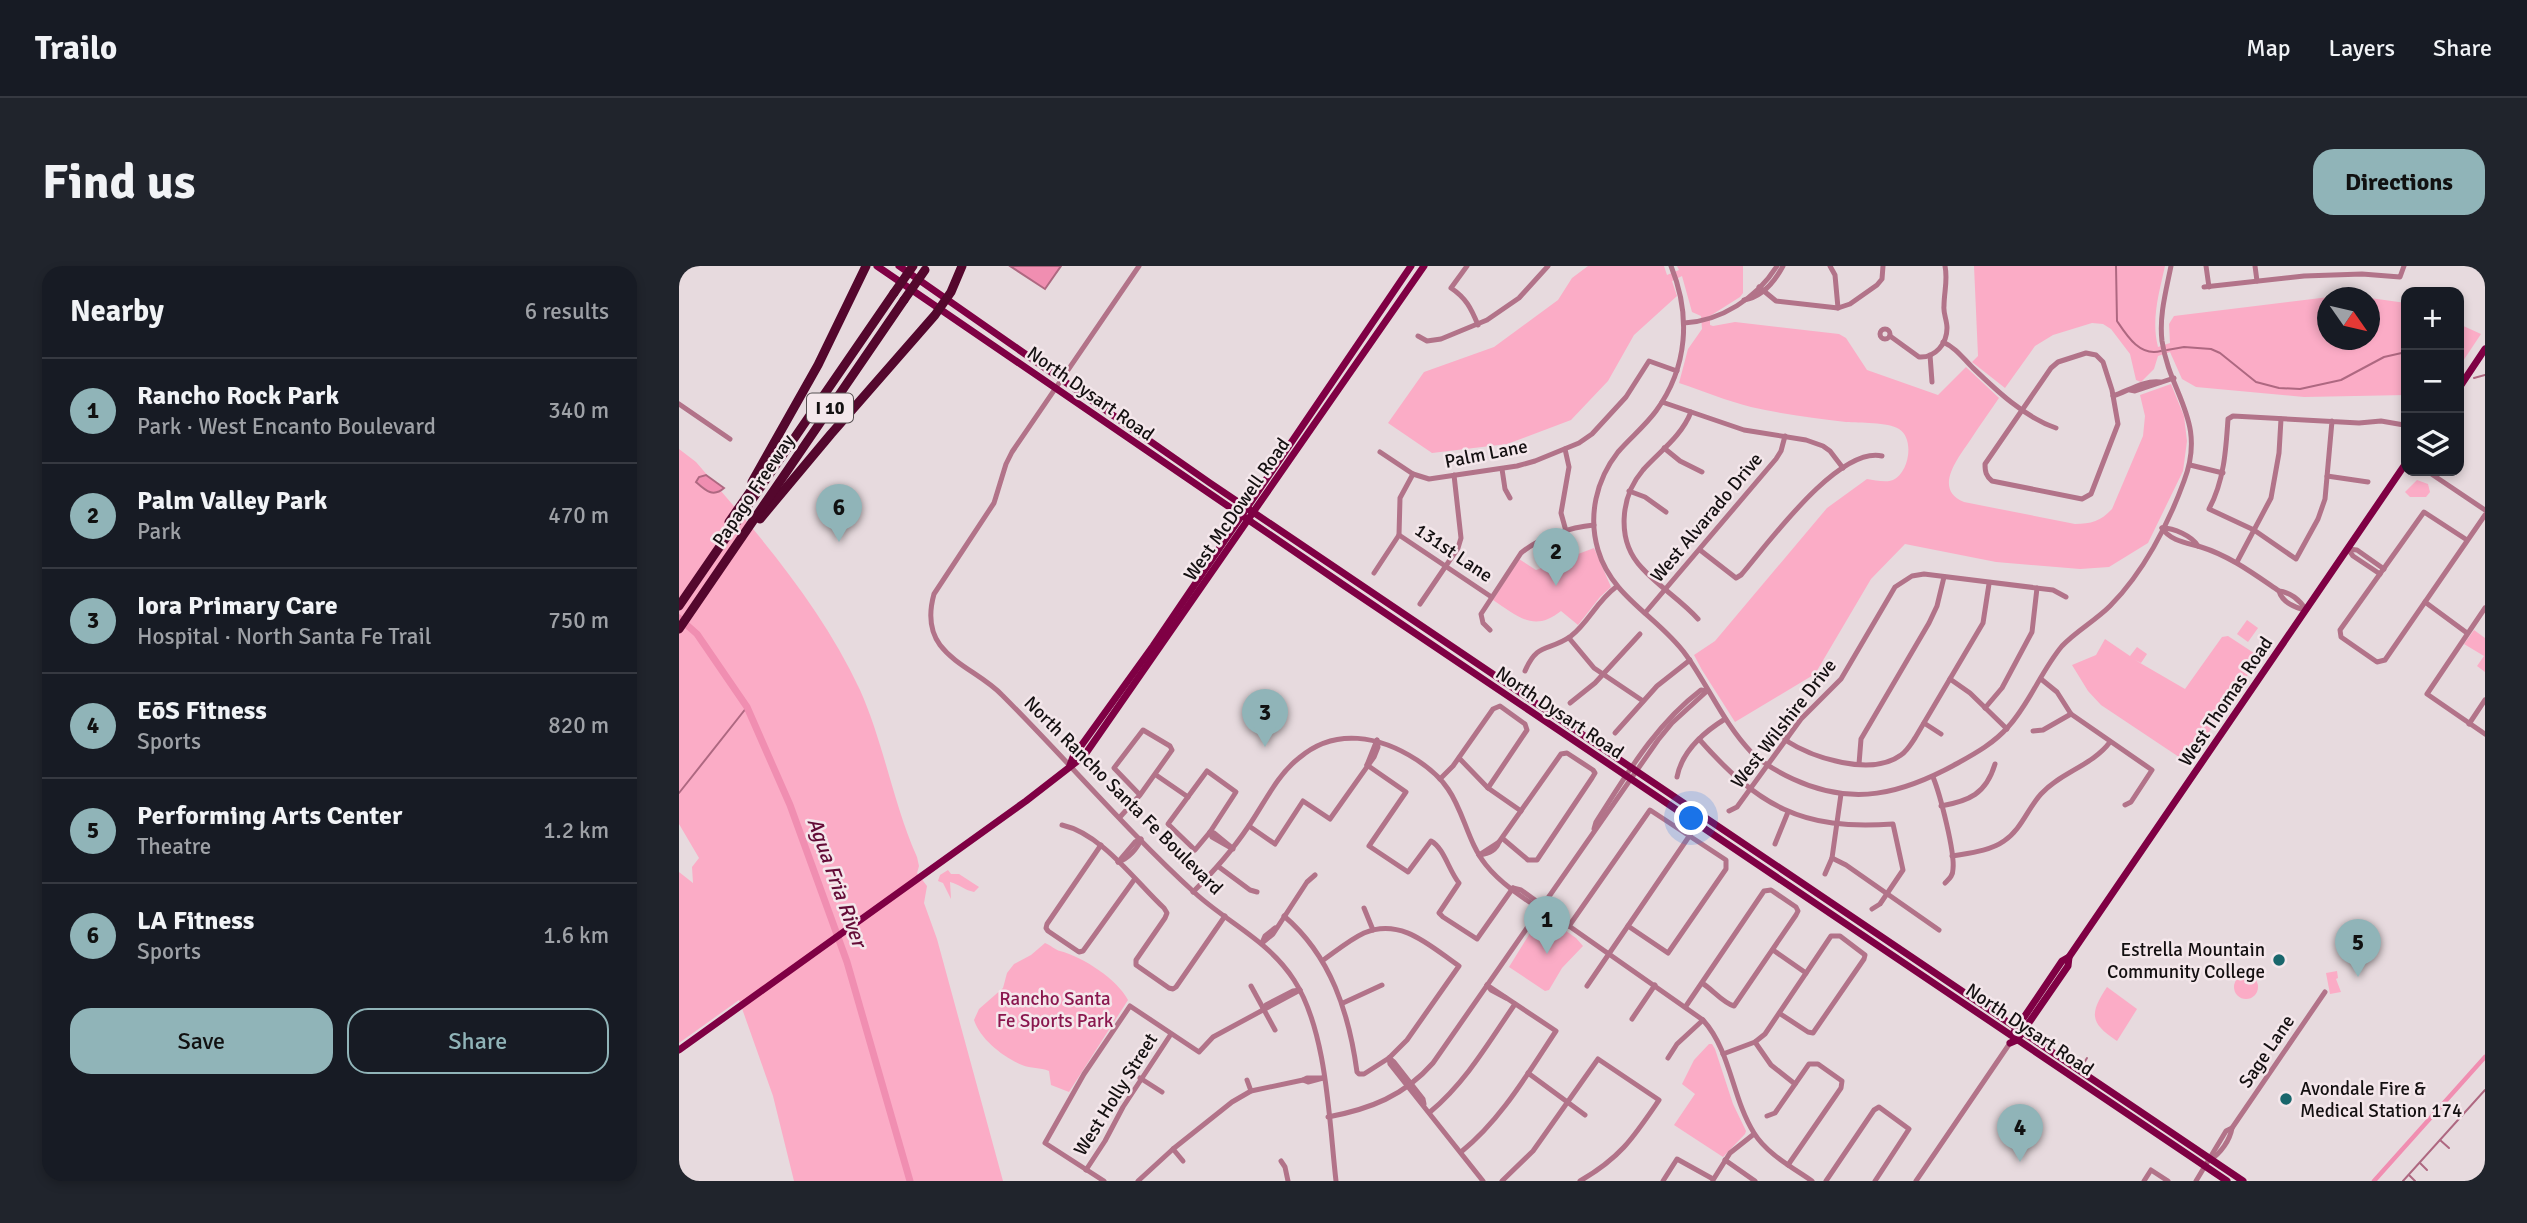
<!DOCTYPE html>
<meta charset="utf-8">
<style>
body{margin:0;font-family:Signika,sans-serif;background:#20242c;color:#f1f3f6}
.controls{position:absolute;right:21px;top:21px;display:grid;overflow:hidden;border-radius:14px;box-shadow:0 4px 10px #0003}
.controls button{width:63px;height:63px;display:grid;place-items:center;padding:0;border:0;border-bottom:2px solid #363941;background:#171b24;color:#f1f3f6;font:35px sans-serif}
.compass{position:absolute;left:1638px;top:21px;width:63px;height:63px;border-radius:50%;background:#171b24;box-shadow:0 4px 10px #0003;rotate:124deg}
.you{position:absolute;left:1013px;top:553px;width:24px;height:24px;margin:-18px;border:5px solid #fff;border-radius:50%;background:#1a73e8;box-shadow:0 0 0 10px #1a73e833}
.badge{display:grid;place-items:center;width:46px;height:46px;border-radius:50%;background:#90b4b8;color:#111;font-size:23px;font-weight:700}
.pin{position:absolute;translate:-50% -58px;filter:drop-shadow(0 2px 4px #0008)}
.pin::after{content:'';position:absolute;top:37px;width:24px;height:21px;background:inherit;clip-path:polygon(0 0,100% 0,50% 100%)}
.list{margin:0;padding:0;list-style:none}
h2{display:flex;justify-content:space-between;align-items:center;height:91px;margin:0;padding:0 28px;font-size:30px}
h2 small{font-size:23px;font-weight:400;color:#9ea1a6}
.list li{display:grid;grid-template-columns:46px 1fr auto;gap:21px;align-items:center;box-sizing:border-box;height:105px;padding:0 28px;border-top:2px solid #363941}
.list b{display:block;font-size:26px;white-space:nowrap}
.list p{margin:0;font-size:23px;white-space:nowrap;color:#9ea1a6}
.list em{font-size:23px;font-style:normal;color:#9ea1a6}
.actions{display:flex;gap:14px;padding:21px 28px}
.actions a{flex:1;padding:16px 0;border:2px solid #90b4b8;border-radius:21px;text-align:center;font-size:24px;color:#90b4b8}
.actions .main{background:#90b4b8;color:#111}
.icon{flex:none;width:38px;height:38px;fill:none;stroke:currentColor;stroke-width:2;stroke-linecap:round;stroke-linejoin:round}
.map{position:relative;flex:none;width:1806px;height:915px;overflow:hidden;border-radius:21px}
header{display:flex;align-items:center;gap:42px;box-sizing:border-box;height:98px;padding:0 35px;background:#171b24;border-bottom:2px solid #363941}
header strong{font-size:33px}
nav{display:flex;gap:38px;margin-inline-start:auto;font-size:24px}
.intro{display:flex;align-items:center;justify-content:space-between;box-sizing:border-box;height:168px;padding:0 42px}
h1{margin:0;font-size:49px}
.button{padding:18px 32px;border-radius:21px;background:#90b4b8;color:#111;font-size:24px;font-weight:700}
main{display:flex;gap:42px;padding:0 42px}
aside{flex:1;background:#171b24;border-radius:21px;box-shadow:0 4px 10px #0003}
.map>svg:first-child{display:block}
</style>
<header>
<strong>Trailo</strong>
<nav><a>Map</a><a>Layers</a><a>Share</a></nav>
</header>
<div class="intro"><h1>Find us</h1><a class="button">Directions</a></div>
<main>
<aside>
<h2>Nearby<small>6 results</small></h2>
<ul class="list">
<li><span class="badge">1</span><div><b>Rancho Rock Park</b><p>Park · West Encanto Boulevard</p></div><em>340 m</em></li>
<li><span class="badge">2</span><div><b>Palm Valley Park</b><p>Park</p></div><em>470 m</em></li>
<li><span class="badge">3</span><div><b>Iora Primary Care</b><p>Hospital · North Santa Fe Trail</p></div><em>750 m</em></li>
<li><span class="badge">4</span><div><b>EōS Fitness</b><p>Sports</p></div><em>820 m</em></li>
<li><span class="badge">5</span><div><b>Performing Arts Center</b><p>Theatre</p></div><em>1.2 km</em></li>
<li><span class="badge">6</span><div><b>LA Fitness</b><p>Sports</p></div><em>1.6 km</em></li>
</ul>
<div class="actions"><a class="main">Save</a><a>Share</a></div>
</aside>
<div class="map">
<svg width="1806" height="915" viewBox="0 0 1806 915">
<rect width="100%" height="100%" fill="#e7dade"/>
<g fill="#fbacc6">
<path d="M 909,0 L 985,0 L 988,9 L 1000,4 L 998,0 L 1064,0 L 1064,27 L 1061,31 L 1031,50 L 1031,59 L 1034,60 L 1056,56 L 1160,68 L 1167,72 L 1188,104 L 1259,129 L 1287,101 L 1320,132 C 1311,145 1301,159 1292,173 C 1280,191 1253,223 1285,236 L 1396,258 C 1412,258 1422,255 1433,243 L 1464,170 L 1466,150 L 1461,129 L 1492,118 L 1505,150 L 1508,175 L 1504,205 L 1469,277 L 1430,301 L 1401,303 L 1317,296 L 1226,278 L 1192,313 L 1136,408 L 1056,456 L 1023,404 L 1015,389 L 1036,375 L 1148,242 L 1188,213 C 1196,214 1207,217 1214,214 C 1230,207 1236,173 1220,163 C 1209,156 1180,157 1167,156 C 1136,152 1102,148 1072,141 C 1048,135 1024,125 1000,117 L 1009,83 L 1023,63 L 1022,50 L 1013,46 L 1003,10 L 993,15 L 998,30 L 955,69 L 929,115 L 892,154 L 828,178 L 753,187 L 709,157 L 745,106 L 815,81 L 879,34 L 893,12 Z"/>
<path d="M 1295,0 L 1486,0 C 1480,27 1472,54 1479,81 L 1491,77 L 1490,58 L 1495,50 L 1658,30 L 1685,31 L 1648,32 L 1648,74 L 1690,74 L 1691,32 L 1727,37 L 1727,129 L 1625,131 L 1517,121 L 1503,113 L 1491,86 L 1479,90 L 1475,103 L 1462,116 L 1457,114 L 1451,88 L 1432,63 L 1424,58 L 1413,57 L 1374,69 L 1356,80 L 1326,122 L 1293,96 L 1299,90 Z"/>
<polygon points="1780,58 1802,68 1780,101"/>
<path d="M 0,183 L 17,196 C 79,268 141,338 181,424 C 205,478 214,537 238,591 L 240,600 L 238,607 L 248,620 L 245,637 L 258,673 L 324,915 L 115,915 L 94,830 L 60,734 L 0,777 L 0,606 L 14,617 L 13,601 L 20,592 L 0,558 Z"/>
<polygon points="1738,214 1749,218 1751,226 1747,231 1731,231 1726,226"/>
<path d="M 915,282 L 932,321 L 921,331 L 899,359 L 882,345 C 855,367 838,350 814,334 L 840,293 L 857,304 Z"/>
<polygon points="1568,354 1579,362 1569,376 1558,368"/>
<polygon points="1795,364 1806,372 1806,406 1798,400 1805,390 1785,378"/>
<polygon points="1549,370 1581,391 1509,497 1422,439 1409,425 1393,399 1417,389 1426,373 1451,390 1458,381 1468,388 1462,397 1456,394 1506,423 1543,371"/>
<path d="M 269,604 L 272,608 L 280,608 L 300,621 L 295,626 C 285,624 280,618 271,616 L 272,633 L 264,617 L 259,615 L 261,609 Z"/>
<polygon points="866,650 897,672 904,680 883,702 870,724 866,725 830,701 859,654"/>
<path d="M 366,677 C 372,679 376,684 381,685 C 404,691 438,713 449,734 L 390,826 L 372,819 L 370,805 C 361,801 352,803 343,799 C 324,791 301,773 295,754 L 300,743 L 324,722 L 328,707 L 335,698 L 352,689 Z"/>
<polygon points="1658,705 1659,712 1657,713 1662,726 1651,728 1647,707"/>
<circle cx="1567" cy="721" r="12"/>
<path d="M 1428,721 L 1458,743 L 1438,775 C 1411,757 1410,748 1428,721 Z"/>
<polygon points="1030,778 1033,778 1036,783 1054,838 1067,865 1066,868 1044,891 995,859 1016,828 1003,818 1015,794"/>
</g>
<g fill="#f08eb1" stroke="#ae6881" stroke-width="2">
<polygon points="331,0 382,0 366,23"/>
<path d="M 27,209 L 45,222 C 34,232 26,224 17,216 L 20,211 Z"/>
</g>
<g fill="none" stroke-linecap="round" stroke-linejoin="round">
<g stroke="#ae6881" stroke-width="2">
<path d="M 1437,0 L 1438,55 C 1448,70 1461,91 1482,85"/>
<polyline points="1488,84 1505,81 1532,83 1541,87 1577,116 1600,122 1621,123 1662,114 1705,91 1727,86"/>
<polyline points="1780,103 1781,103"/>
<polyline points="1795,112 1806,109"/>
<polyline points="0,527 68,441"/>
<polyline points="1403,800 1408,792"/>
<polyline points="1761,874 1770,882"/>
<polyline points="1741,897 1748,904"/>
<polyline points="1730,909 1736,915"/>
<polyline points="1724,915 1806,824"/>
</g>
<polyline stroke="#f08eb1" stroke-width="4.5" points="1695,915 1806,791"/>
<polyline stroke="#f08eb1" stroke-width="7" points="0,352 18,368 68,441 111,539 168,696 231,915"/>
<g stroke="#b27389" stroke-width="5">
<path d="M 460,0 L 333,186 L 327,198 L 315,237 L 255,328 C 250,346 250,364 261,379 C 277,400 305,410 323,429 C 388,494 448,565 516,627 C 549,657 590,675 615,714 C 648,765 650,854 657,915"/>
<path d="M 788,0 L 772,22 C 787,32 792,42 799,59"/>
<path d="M 992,0 C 1012,49 1009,101 977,145 C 966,160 951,172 939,186 C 917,214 909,250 919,284 C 933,332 980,351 1007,389 C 1030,421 1045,458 1073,487 C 1085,498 1099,506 1114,513 C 1174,541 1223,528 1279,497 C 1297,487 1315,477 1329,461 C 1351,437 1362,405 1383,380 C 1397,365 1416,355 1431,340 C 1464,307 1489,259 1505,215 C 1528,155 1491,129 1483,75 C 1480,50 1487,25 1492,0"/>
<polyline points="1151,0 1156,9 1159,42"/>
<polyline points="1527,0 1530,21"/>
<polyline points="1576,0 1578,15"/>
<polyline points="1080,21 1097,35 1159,42 1171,38 1198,19 1203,13 1204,0"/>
<polyline points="1525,21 1625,10 1683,8 1721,11 1725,0"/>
<path d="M 1065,34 C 1083,31 1096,15 1104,0"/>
<path d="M 1005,57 C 1042,55 1078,32 1098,0"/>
<circle cx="1206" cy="68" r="5"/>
<polyline points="739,70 748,75 762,73 808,54 840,32 869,0"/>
<path d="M 1211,70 L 1240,91 C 1256,92 1268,78 1268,62 C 1268,54 1264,47 1265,40 C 1265,26 1269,14 1266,0"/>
<path d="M 1264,76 C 1277,82 1283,91 1293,101 C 1317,124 1345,151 1377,162"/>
<path d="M 1407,87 L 1417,89 L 1424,96 L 1433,124 L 1439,158 L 1412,228 L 1403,233 L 1313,215 C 1307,210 1306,206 1306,198 L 1372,102 L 1379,96 Z"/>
<polyline points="1251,89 1253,116"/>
<polyline points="1451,124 1456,125 1495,112"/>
<path d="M 1434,130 C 1449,125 1465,114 1481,116"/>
<polyline points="983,136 1065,164 1127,174 1144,180 1151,185 1164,202"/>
<polyline points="0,138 51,173"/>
<path d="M 1012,146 C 1002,171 981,185 964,204 C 941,231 937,275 963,302 C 980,321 1002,334 1019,353"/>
<path d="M 1653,155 L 1646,233 L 1639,253 L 1617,293 L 1575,264 L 1530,243 C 1545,215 1547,184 1549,153 L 1554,150 L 1680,157 L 1702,155 L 1725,159"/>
<polyline points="985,182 1001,195 1023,206"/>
<polyline points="886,183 890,201 882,247 887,265"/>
<polyline points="701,186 734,208 750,213 838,200 856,195 900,177 913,168 947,131 970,95 998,105"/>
<polyline points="1511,199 1544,207"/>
<polyline points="823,203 826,223 831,232"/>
<polyline points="1748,205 1806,244"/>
<polyline points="1648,210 1689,216"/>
<polyline points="950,225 966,231 987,246"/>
<path d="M 1483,262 C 1491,275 1509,277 1522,281 C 1551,290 1575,308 1600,325 C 1611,326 1621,334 1627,344"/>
<path d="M 1483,262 C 1495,262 1513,270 1519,280"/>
<polyline points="720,269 811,330"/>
<polyline points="1788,274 1745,246 1661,364 1662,371 1698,396 1706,394 1806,249"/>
<polyline points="1669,283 1678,284 1705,303"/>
<polyline points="1669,283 1674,290 1701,308"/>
<path d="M 1021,284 L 1057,312 L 1062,309 C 1088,279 1159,180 1203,190"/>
<polyline points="1558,296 1592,232 1600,187 1602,153"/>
<polyline points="695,307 720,269 721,232 734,208"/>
<path d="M 1600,325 C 1603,336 1616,342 1627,344"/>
<polyline points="1746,336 1788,367"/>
<polyline points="741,338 779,282 782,272 775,209"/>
<polyline points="1806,342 1748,428 1806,468"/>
<polyline points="966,347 1097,193 1102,185 1106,170"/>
<path d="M 811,364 L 804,357 L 802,348 L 842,287 C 860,272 891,261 915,259"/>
<polyline points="890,372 915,402 964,435"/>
<path d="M 846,405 C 859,375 870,386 892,370 C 909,357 918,335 937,321"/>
<polyline points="1271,413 1291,427 1328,463"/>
<polyline points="1362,413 1378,426 1392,448 1473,504 1452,536 1446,539"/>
<polyline points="891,437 916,417 961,368"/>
<polyline points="1306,442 1323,422 1353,366 1358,322"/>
<polyline points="1245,457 1262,468"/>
<polyline points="1790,458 1806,434"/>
<polyline points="1095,464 1108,473"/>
<polyline points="1354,465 1364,464 1392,448"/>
<polyline points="936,467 978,420 1011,394"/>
<path d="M 1020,473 C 1079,540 1123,565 1214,558 L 1224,604 L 1201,638 L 1193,643"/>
<path d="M 1106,474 C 1134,492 1192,511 1222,489 C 1228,485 1232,478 1236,472 L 1304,357 L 1310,318"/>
<polyline points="780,492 809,522 842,545"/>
<polyline points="1180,498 1182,473 1250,357 1258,340 1265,311"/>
<path d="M 688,499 L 727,526 L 690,580 L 729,606 L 752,575 C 765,582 770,605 780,617 L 760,647 L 764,651 L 798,673 L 834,622"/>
<polyline points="688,499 698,474"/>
<polygon points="528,505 557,526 531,566 516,584 489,558"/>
<polyline points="477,509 509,531"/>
<path d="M 998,511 C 1003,485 1025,466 1046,453"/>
<path d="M 1254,511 C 1261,528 1276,586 1274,603 C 1274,610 1270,613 1266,617"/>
<polyline points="761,513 774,500 814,443 821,440 846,458 848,464 809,522"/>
<path d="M 1262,540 C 1290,535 1307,528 1316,498"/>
<polyline points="1050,545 1058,541 1122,453 1162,413 1216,321 1233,310 1245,308 1374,324 1387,331"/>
<polyline points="441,551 461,529 493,484 491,480 464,464 435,502 461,529"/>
<path d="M 383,559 C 423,568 456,615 485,642 L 488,647 L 486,652 L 457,694 L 457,699 L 490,722 L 494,723 L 497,721 L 546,650"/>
<polyline points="570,560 596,578 624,535 651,553 695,491 699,481 698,474"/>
<path d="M 915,563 L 917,556 C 948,508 976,459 1022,424 L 1028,425"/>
<polyline points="531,566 533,571 554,583"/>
<polyline points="531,566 535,567 552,581"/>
<polyline points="1096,578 1109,546"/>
<polyline points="422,579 368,658 367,662 369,665 400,686 404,685 455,614"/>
<path d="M 800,589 C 809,588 817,585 820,576 L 882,488 L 888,487 L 914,504 L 916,507 L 913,512 L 858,594 L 849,594 L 823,572"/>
<polyline points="800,589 820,576"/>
<path d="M 1273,590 C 1290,587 1311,585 1325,575 C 1342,564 1349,542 1362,528 C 1382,506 1413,500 1431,476"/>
<polyline points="1153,592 1167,599 1260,664"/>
<path d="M 439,596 C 449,593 459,582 462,573"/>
<polyline points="439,596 456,576 462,573"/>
<polyline points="540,601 571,624 578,626"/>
<polyline points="1146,608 1153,592 1162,528"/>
<polyline points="834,622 842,624 889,658"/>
<path d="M 514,626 C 535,605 553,585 569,561 C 585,538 598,509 620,492 C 656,461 701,470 738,494 C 750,502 761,511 769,523 C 785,546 789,577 807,599 C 826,623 858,640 883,658 L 890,660 L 1024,754 C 1052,785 1053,832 1075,867 C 1088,888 1113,901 1133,915"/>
<polyline points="685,642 694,664"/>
<path d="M 605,650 C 652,690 670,747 678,806 L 680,808 L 685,808 L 710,792 L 728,774 L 780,700 C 751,680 722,651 685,667 C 670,674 656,686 643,695"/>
<polyline points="890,660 971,544 1047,594 1047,603 989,687 949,660"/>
<polyline points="583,677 594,668 628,616 636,609"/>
<polyline points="583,677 586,670 596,662"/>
<polyline points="1094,684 1127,707"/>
<polyline points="808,719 812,724 827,732"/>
<polyline points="572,720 596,764"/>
<polyline points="908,720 1011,569"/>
<polyline points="664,737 703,719"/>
<path d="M 1007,740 L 1085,625 L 1092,624 L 1117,641 L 1119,645 L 1117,649 L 1055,740 C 1044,737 1033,723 1023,717"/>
<polyline points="584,743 587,739 614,725 621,724"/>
<polyline points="953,753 976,719"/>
<polyline points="1076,776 1092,799 1116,818"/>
<polyline points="1044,788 1076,776 1086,768 1152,670 1161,670 1186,689 1185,693 1134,767 1129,766 1100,747"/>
<polyline points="710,792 711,798 804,915"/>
<polyline points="710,792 715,796 744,833 745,838"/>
<polyline points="989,792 998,778 1024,754"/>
<polyline points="849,807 906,849"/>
<polyline points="461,812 483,826"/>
<polyline points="568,814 572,825"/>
<polyline points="624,814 629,816 644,812"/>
<path d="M 751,846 C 787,816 810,776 836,738"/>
<polyline points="1088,850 1096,847 1130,798 1139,798 1163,815 1162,822 1109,899"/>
<path d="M 649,851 C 691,843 725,830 754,797 L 979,474 L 993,457 L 1028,425"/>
<polyline points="494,883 504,895"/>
<path d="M 782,886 C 822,854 849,807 877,765 L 808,719"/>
<polyline points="1046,894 1076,915"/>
<path d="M 1531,894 C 1542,887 1551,874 1553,862 L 1646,726"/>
<polyline points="602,895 606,901 609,915"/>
<polyline points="407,904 426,875 444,841 492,768"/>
<polyline points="1034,914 1051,887 1075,868"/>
<polyline points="425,915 366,877 405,808 451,740 520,786 534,771 621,724"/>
<polyline points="459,915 494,883 553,836 572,825 624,814 628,812 644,812"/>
<path d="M 823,915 L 854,885 L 919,793 L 980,834 C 954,872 942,891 901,915"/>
<polyline points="984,915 998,893 1034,913"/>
<polyline points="1147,915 1195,844 1200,841 1230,863 1196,915"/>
<polyline points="1237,915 1331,777"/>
<polyline points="1465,915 1472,904 1489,915"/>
<polyline points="1517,915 1547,865 1553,862"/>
</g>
<g stroke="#7f0044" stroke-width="7">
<polyline points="198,0 663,318 1548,915"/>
<polyline points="220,0 531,217 1564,915"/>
<polyline points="1780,122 1806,83"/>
<polyline points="391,499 394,491 474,380 732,0"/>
<polyline points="1335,766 1383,695 1390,691"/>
<polyline points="1331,777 1338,774 1389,700 1390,691 1727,197"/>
<polyline points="0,784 347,535 405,490 745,0"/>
</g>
<g stroke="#54072d" stroke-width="9">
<polyline points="73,216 139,99 187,0"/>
<polyline points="81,253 152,168 256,49 272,26 283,0"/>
<polyline points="50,256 80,213"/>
<polyline points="0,340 215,27"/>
<polyline points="0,363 225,34"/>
</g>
<g stroke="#54072d" stroke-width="9">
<polyline points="215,27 234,0"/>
<polyline points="225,34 246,4"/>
</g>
</g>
<g fill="#19666c" stroke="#f4e7eb" stroke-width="2.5">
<circle cx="1600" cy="694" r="7"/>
<circle cx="1607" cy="833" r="7"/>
</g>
<g text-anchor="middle" stroke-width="5" stroke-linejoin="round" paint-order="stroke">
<rect fill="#f4e7eb" stroke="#575052" stroke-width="2" x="128" y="127.5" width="46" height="29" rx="5"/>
<g font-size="18" font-weight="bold" fill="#141011">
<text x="151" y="148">I 10</text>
</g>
<g font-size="19" fill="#141011" stroke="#f4e7eb">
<text transform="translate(412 127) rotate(35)" y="7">North Dysart Road</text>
<text transform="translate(807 187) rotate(-11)" y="7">Palm Lane</text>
<text transform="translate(74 224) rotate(-56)" y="7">Papago Freeway</text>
<text transform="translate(557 243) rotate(-55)" y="7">West McDowell Road</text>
<text transform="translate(1027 251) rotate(-50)" y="7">West Alvarado Drive</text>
<text transform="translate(775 286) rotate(34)" y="7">131st Lane</text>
<text transform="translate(1546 435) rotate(-56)" y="7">West Thomas Road</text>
<text transform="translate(881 446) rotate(34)" y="7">North Dysart Road</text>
<text transform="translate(1104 457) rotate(-52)" y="7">West Wilshire Drive</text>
<text transform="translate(445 529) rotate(45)" y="7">North Rancho Santa Fe Boulevard</text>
<text transform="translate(1351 763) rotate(34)" y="7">North Dysart Road</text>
<text transform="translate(1587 785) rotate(-56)" y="7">Sage Lane</text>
<text transform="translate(436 828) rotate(-58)" y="7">West Holly Street</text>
</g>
<g font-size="19" fill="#141011" stroke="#f4e7eb" text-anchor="end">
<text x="1586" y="690">Estrella Mountain<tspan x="1586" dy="22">Community College</tspan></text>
<text x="1621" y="829" text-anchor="start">Avondale Fire &amp;<tspan x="1621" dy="22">Medical Station 174</tspan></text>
</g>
<g font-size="19" fill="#8a174e" stroke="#f4e7eb">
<text x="376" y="739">Rancho Santa<tspan x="376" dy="22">Fe Sports Park</tspan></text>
</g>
<g font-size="21" font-style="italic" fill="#640c37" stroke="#f4e7eb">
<text transform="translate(158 616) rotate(70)" y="7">Agua Fria River</text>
</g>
</g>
</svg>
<div class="controls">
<button>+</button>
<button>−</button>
<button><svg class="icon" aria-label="layers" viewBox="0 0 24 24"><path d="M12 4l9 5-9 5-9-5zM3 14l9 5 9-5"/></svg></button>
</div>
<svg class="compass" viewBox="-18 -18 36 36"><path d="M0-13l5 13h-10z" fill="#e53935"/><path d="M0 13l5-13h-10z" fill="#9ea1a6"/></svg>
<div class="you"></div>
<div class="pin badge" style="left:868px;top:688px">1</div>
<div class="pin badge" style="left:877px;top:320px">2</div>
<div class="pin badge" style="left:586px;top:481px">3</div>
<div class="pin badge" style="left:1341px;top:896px">4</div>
<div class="pin badge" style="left:1679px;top:711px">5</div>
<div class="pin badge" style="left:160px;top:276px">6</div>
</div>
</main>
